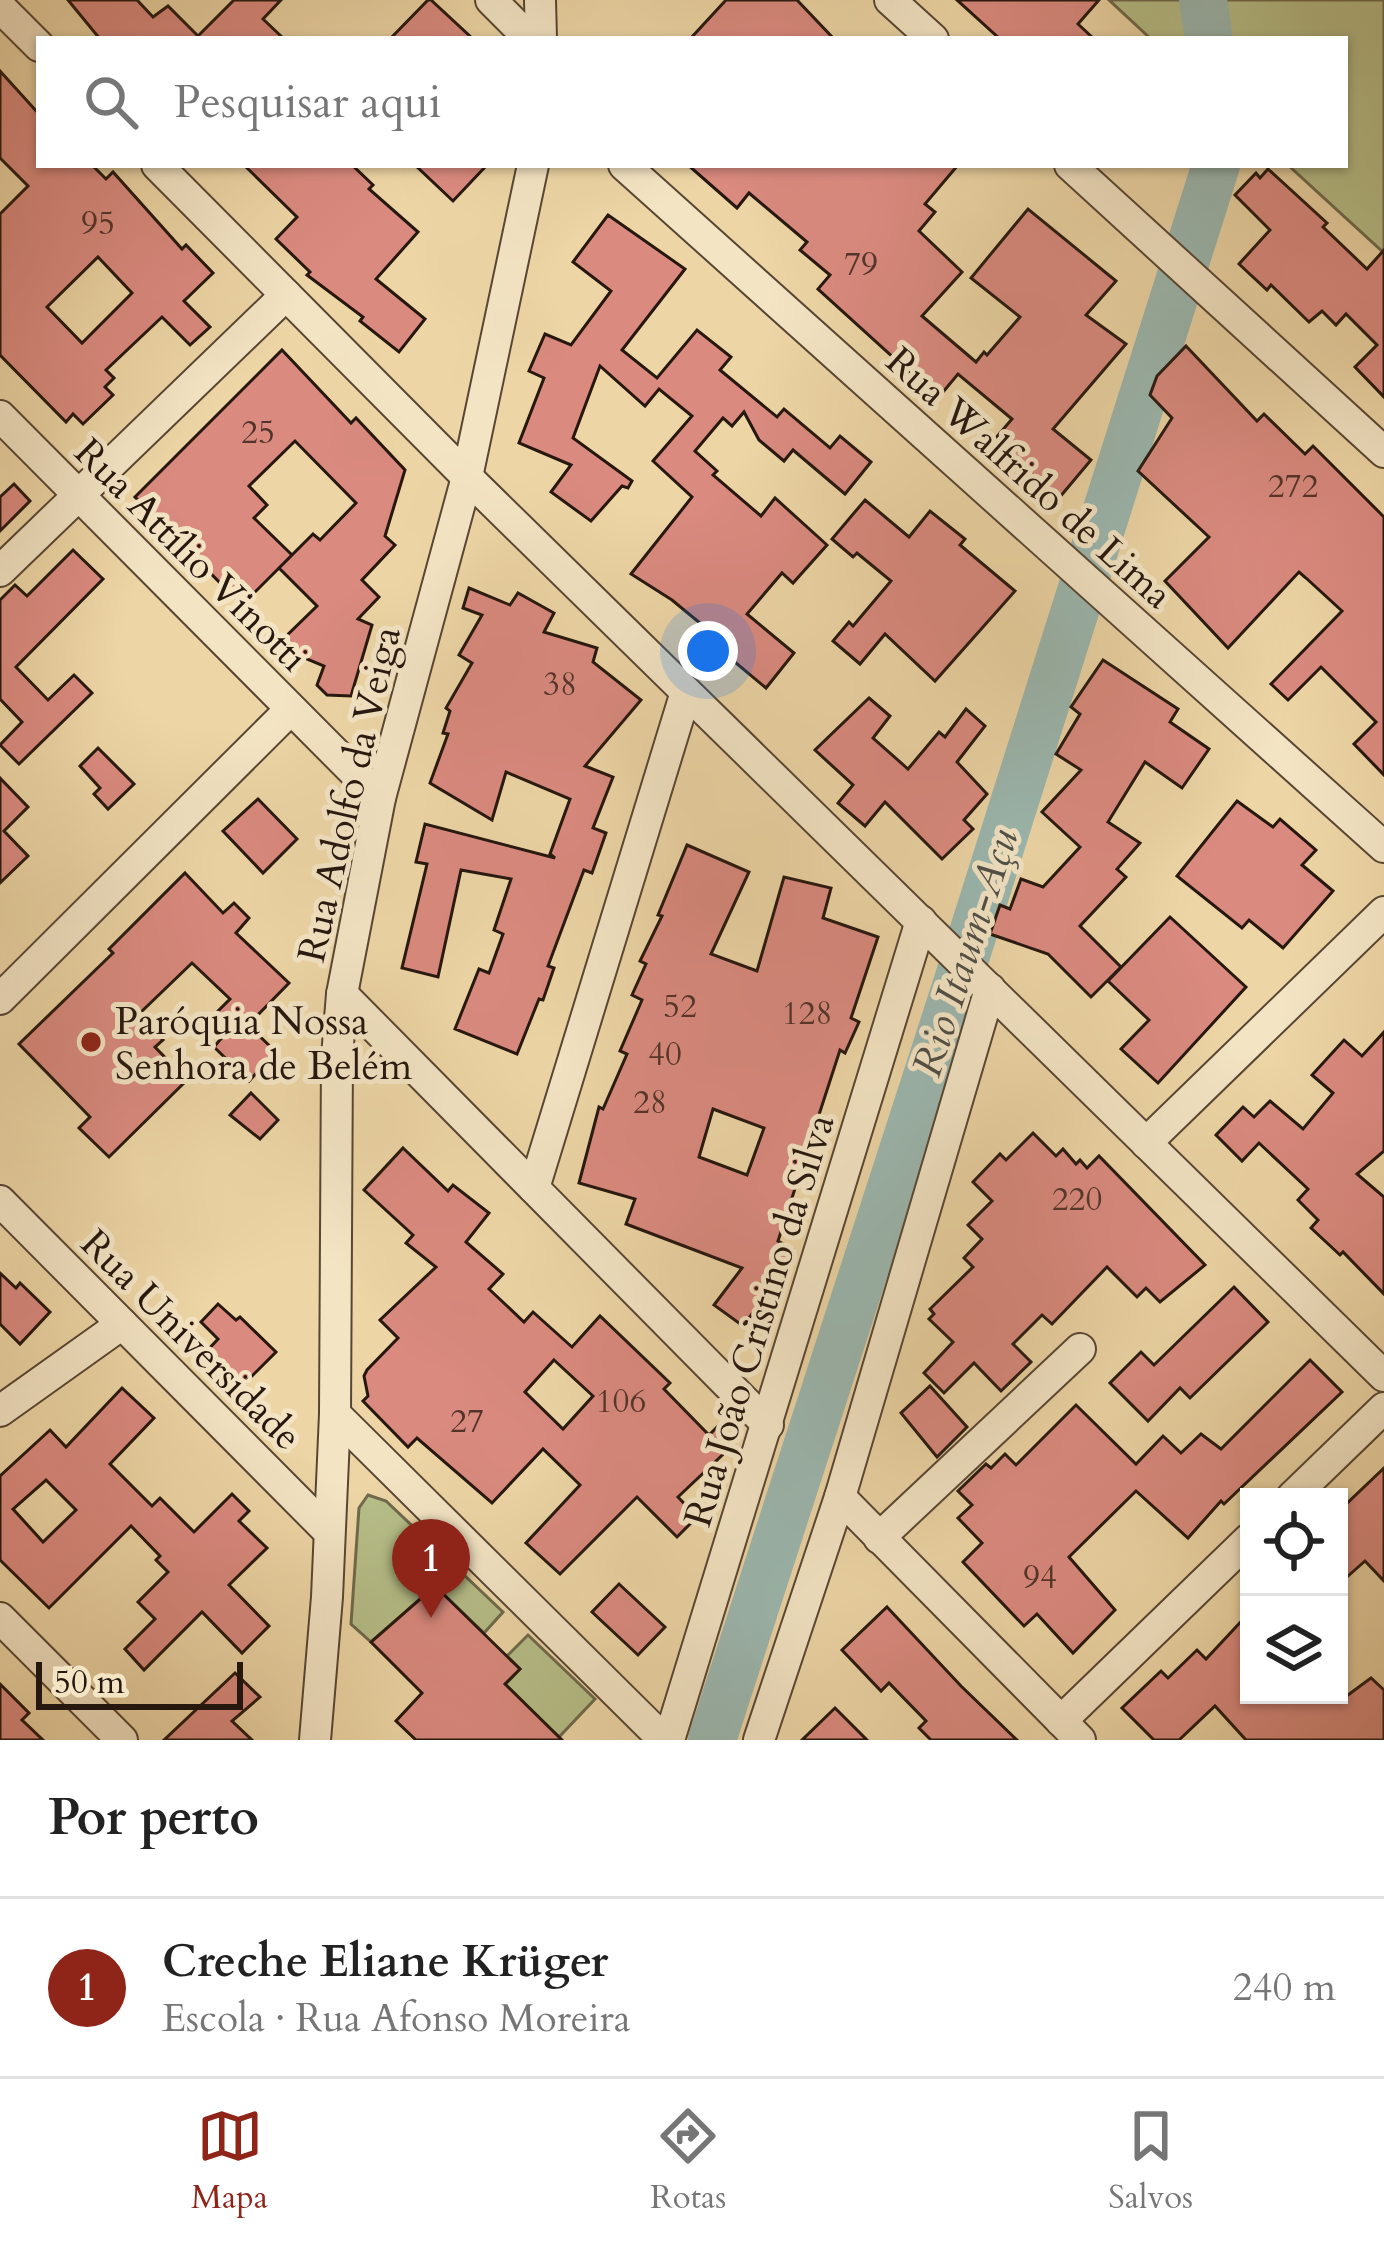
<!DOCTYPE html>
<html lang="pt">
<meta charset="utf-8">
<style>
body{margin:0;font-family:Cardo,serif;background:#f6f6f6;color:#222}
.controls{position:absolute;right:36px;bottom:36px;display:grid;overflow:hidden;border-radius:0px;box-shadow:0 3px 9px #0004}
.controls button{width:108px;height:108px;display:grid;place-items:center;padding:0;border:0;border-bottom:3px solid #e0e0e0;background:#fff;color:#222;font:60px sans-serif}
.scale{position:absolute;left:36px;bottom:30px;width:207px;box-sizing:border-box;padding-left:12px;border:6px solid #26170f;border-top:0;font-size:33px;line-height:42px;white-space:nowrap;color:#26170f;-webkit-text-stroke:9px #f3e4c4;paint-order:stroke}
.you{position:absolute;left:708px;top:651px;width:42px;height:42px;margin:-30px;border:9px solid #fff;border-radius:50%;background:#1a73e8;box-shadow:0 0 0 18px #1a73e833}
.badge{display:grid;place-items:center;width:78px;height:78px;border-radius:50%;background:#8f2418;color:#fff;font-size:39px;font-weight:700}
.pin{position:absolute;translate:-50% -99px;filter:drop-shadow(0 3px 6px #0008)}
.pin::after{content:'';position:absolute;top:63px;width:42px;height:36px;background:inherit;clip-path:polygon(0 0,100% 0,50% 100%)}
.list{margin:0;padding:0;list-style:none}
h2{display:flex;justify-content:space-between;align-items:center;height:156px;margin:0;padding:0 48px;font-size:51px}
h2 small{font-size:39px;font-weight:400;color:#767676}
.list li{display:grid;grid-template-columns:78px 1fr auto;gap:36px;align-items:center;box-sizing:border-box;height:180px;padding:0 48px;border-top:3px solid #e0e0e0}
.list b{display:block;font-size:45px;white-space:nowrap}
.list p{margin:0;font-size:39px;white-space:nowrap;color:#767676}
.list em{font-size:39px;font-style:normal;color:#767676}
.icon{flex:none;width:66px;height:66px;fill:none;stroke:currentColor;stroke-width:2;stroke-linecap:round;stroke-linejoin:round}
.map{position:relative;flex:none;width:1384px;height:1740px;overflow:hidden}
.search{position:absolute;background:#fff;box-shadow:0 3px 9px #0004;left:36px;right:36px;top:36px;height:132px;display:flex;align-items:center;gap:30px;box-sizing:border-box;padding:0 42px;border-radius:0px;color:#767676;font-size:45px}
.sheet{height:336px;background:#fff}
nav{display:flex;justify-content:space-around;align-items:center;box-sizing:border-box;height:168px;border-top:3px solid #e0e0e0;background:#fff;font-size:33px;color:#767676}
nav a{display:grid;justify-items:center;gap:6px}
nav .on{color:#8f2418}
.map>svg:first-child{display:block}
</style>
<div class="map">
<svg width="1384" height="1740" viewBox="0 0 1384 1740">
<rect width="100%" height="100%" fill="#edd5a5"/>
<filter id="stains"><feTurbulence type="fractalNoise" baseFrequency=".00167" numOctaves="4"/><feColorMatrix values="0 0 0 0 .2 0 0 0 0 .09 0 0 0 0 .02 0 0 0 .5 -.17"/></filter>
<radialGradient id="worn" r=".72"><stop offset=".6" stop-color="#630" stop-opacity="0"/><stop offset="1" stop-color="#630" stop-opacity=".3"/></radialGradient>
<g fill="#b6be88" stroke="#6e6a4c" stroke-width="3">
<polygon points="1109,0 1384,0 1384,253 1288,165 1345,165 1345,39 1151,39"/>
<polygon points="368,1495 386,1501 503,1612 484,1633 435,1586 371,1642 351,1624 359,1508"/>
<polygon points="528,1635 595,1699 559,1737 505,1685 520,1669 507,1656"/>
</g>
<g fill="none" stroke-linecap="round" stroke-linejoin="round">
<g stroke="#9bb7af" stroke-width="48">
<polyline points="1203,0 1209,39"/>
<polyline points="712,1740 955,990 1216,165"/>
</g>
</g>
<g fill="#da8a7f" stroke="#26170f" stroke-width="3" fill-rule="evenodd">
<polygon points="68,0 137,0 153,17 168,6 198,36 234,0 281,0 263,19 284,39 100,39"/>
<polygon points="428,0 431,0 473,39 390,39"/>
<polygon points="726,0 797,0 834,39 690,39"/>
<polygon points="957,0 1099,0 1078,24 1094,39 1000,39"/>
<path d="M 0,71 L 39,114 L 39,165 L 92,165 L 106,179 L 113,172 L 182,249 L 186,245 L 213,273 L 184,301 L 210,327 L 190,345 L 162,317 L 106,370 L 114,378 L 105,387 L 113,395 L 83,424 L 73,414 L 66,422 L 0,355 L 0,214 L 28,186 L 0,158 ZM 98,257 L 132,293 L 82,343 L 47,307 Z"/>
<polygon points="244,165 352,165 373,185 369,189 418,232 376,279 425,319 399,352 360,321 363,317 307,275 310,272 276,239 297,217"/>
<polygon points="415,165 487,165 453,201"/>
<polygon points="688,165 958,165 925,204 935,212 919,231 962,272 922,316 976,362 984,352 987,355 1020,317 971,278 1028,209 1116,281 1086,315 1126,344 1053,429 1091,460 1059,498 994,440 1012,419 958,374 938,398 818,289 830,275 800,250 807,242 749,193 737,208"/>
<polygon points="1268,169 1327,223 1323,227 1367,269 1384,250 1384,397 1355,367 1377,345 1346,314 1336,325 1322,311 1309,322 1271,285 1267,290 1239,264 1270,230 1235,195 1256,173 1260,178"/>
<polygon points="608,215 685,269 622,350 657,378 697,330 731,357 720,370 777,417 784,409 830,448 840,436 871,462 845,494 793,450 784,461 759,440 744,412 732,426 723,418 695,451 717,471 713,475 761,516 775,498 827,545 793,583 782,573 747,614 794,653 766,688 724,653 729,647 672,600 631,574 692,497 653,461 692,416 659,389 645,406 600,366 573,438 632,481 628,488 622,486 591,521 551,492 571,465 519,443 544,378 529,371 545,334 571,345 611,291 573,262"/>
<polygon points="1186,346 1257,421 1264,414 1305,454 1313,446 1384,517 1384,775 1354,744 1376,722 1321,667 1288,700 1271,684 1342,611 1306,578 1299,572 1228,648 1165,581 1209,537 1138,471 1172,418 1150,395 1157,376"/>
<polygon points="282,350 351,423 356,418 405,470 385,536 395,545 362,580 379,597 358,619 372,625 351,696 327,695 317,685 324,666 276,646 317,606 279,568 313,534 320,540 356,503 295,441 249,486 267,505 254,518 292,555 242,605 135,497"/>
<polygon points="14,484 30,501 0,531 0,497"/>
<polygon points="865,500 909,537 930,511 965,539 960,545 1015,591 935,681 885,634 860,664 833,641 849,622 853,626 891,581 857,553 853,557 832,539"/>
<polygon points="73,550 103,579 16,667 48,700 74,675 92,693 19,764 0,745 22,722 0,699 0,600 15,585 27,596"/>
<polygon points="469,588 510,605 518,593 554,613 544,632 597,648 593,662 641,700 585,766 613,777 593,828 606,833 592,873 584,870 548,966 554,968 543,1000 539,999 517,1054 455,1029 479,969 489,973 503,934 494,930 511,879 461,870 438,977 402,968 427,864 416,862 425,824 555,858 550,854 570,799 506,772 492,820 430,783 448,734 443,733 450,711 446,708 472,663 459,655 482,615 463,608"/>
<polygon points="1103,660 1178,709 1170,722 1209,749 1182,788 1145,762 1108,822 1140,843 1117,869 1126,877 1080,926 1121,967 1091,997 1048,954 990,934 1000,905 1010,909 1021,879 1043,887 1080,847 1042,812 1081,770 1056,754 1080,714 1071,707"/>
<polygon points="869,698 890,716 873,738 908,769 939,732 945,737 966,709 985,726 957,762 987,794 964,820 973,829 942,859 885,802 865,826 838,803 853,785 815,750"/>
<polygon points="98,748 134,784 108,809 94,794 100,788 80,766"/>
<polygon points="0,778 28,807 4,831 28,856 0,883"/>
<polygon points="258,799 297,839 263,873 223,831"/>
<polygon points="1237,801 1273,827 1280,819 1316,850 1302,865 1333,891 1283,948 1249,920 1242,928 1177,876"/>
<path d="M 687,845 L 749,872 L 711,954 L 757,971 L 784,877 L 831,888 L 823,918 L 878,937 L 851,1018 L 859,1022 L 845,1053 L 840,1050 L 778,1241 L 793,1249 L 785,1270 L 743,1326 L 714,1305 L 742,1268 L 626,1224 L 635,1199 L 579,1183 L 599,1107 L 603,1109 L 627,1054 L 620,1051 L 642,1000 L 632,995 L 646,964 L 640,961 L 662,916 L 658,915 ZM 713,1109 L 764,1128 L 747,1175 L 699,1157 Z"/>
<polygon points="185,873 223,913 234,903 249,918 236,933 289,983 248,1025 276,1052 249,1081 214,1047 224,1035 209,1020 230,999 192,963 139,1014 163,1040 155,1047 187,1080 109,1157 79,1128 90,1117 19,1044 113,953 109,949"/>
<polygon points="1170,917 1246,987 1158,1083 1121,1049 1149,1020 1108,981"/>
<polygon points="1384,1032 1384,1151 1357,1174 1384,1197 1384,1294 1343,1252 1340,1255 1311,1228 1318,1220 1298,1200 1308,1189 1259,1143 1242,1161 1216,1135 1243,1107 1254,1117 1270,1101 1303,1129 1333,1093 1312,1075 1344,1040 1362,1056"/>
<polygon points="251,1093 278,1120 260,1139 230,1115"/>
<polygon points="1033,1133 1056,1156 1063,1149 1076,1164 1080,1160 1087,1168 1099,1156 1205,1265 1160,1302 1146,1288 1137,1297 1107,1267 1052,1324 1042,1315 1013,1344 1031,1362 1001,1391 974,1363 944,1393 924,1373 953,1342 929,1319 934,1314 930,1309 973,1267 964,1258 982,1239 968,1225 992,1201 973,1182 1000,1154 1006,1160"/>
<path d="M 403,1148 L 448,1191 L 453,1185 L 489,1213 L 466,1242 L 503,1274 L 489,1289 L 524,1322 L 533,1312 L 572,1347 L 600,1316 L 670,1383 L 664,1389 L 709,1435 L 718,1426 L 735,1443 L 678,1497 L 697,1517 L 677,1537 L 637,1497 L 560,1574 L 526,1543 L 580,1485 L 543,1449 L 492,1503 L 417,1438 L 408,1447 L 363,1401 L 368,1396 L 364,1376 L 367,1370 L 398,1338 L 380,1320 L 436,1267 L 406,1243 L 413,1235 L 364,1190 ZM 554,1360 L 593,1396 L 563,1429 L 525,1392 Z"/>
<polygon points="0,1273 16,1288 20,1283 50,1312 20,1344 0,1324"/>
<polygon points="1234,1287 1268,1322 1190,1398 1180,1388 1148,1421 1110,1383 1141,1352 1154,1365"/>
<polygon points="218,1304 236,1320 240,1317 276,1352 240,1388 205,1353 218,1339 201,1322"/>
<polygon points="1310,1360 1342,1392 1224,1504 1221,1501 1188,1538 1136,1491 1069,1557 1115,1610 1073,1653 1037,1614 1024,1626 963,1562 982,1543 958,1518 972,1505 958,1491 986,1464 991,1468 1005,1454 1016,1465 1076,1405 1136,1464 1163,1436 1181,1453 1201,1434 1221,1449"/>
<polygon points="930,1386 967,1427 937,1457 901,1413"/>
<path d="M 122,1388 L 154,1418 L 110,1464 L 152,1506 L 160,1498 L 194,1532 L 232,1494 L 249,1511 L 239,1521 L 267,1548 L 229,1585 L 269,1626 L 242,1653 L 202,1612 L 144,1670 L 125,1649 L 155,1619 L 138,1602 L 168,1572 L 156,1560 L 160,1556 L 131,1526 L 49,1608 L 0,1560 L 0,1476 L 50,1430 L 66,1447 ZM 46,1480 L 76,1510 L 43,1542 L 13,1509 Z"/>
<polygon points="1384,1468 1384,1581 1365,1561 1339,1584 1339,1511"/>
<polygon points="619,1584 665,1627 638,1655 592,1612"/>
<polygon points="435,1586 520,1669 505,1684 562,1740 416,1740 396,1721 422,1693 371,1642"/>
<polygon points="887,1607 961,1686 1017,1740 931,1740 919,1728 926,1721 889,1683 881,1691 842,1650"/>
<polygon points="1249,1613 1249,1695 1348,1695 1371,1678 1384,1690 1384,1740 1246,1740 1215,1706 1179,1740 1154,1740 1122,1708 1161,1671 1168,1678 1197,1650 1206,1659"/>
<polygon points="235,1673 260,1697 232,1721 252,1740 164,1740"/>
<polygon points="0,1684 29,1713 22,1720 43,1740 0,1740"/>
<polygon points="835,1708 867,1740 802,1740"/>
</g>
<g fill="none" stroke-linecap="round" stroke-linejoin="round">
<g stroke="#584634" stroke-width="34">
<g id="minor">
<polyline points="491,0 530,39"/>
<polyline points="540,0 541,39"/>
<polyline points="890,0 933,39"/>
<polyline points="0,7 39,46"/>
<polyline points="157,165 467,477 1384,1376"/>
<polyline points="624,165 1384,847"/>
<polyline points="1070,165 1384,452"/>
<polyline points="0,416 380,798"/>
<polyline points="0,571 286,295"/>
<polyline points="342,994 768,1425"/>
<polyline points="0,999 291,709"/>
<polyline points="1146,1143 1384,912"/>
<polyline points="534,1188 686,692"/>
<polyline points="0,1201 329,1532"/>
<polyline points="0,1411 122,1324"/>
<polyline points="335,1414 664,1740"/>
<polyline points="840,1497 1080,1740"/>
<polyline points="1292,1497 1384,1408"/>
<polyline points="879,1538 1080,1349"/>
<polyline points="0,1618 122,1740"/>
<polyline points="1061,1721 1249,1539"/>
<polyline points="315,1740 327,1597 335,1414 337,1057 342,994 380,798 467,477 533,165"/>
<polyline points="669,1740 921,921"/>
<polyline points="759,1740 840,1497 990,989"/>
</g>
</g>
<use href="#minor" stroke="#f3e4c4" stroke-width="30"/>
</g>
<circle fill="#8f2418" stroke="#f3e4c4" stroke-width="4.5" cx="91" cy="1042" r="12"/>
<g text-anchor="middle" stroke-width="10" stroke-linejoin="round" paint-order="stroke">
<g font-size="33" fill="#53342b">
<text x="98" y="234">95</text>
<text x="861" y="275">79</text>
<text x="258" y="443">25</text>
<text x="1293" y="497">272</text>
<text x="560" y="695">38</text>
<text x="680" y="1017">52</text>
<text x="807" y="1024">128</text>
<text x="665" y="1065">40</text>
<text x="650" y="1113">28</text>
<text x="1077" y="1210">220</text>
<text x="621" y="1412">106</text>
<text x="467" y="1432">27</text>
<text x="1040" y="1588">94</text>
</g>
<g font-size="39" fill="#26170f" stroke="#f3e4c4">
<text transform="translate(1030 477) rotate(42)" y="14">Rua Walfrido de Lima</text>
<text transform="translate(192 554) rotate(45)" y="14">Rua Attílio Vinotti</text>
<text transform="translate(348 794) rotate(-77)" y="14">Rua Adolfo da Veiga</text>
<text transform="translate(758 1320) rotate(-73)" y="14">Rua João Cristino da Silva</text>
<text transform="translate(192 1339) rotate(45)" y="14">Rua Universidade</text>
</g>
<g font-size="39" fill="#26170f" stroke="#f3e4c4" text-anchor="start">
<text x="115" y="1034">Paróquia Nossa<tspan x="115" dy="45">Senhora de Belém</tspan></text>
</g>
<g font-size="42" font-style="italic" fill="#4f4f47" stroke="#f3e4c4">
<text transform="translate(964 952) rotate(-72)" y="15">Rio Itaum-Açu</text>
</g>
</g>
<rect width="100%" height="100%" filter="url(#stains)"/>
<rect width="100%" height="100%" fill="url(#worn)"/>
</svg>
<div class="controls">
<button><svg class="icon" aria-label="locate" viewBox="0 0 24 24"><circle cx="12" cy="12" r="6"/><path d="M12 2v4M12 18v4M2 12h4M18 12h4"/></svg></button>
<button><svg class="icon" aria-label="layers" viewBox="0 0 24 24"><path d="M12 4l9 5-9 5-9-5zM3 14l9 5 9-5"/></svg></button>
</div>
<div class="scale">50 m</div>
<div class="you"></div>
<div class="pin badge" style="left:431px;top:1618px">1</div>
<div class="search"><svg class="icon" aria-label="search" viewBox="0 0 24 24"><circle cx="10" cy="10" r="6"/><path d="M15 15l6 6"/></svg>Pesquisar aqui</div>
</div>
<section class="sheet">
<h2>Por perto<small></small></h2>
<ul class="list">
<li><span class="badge">1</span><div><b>Creche Eliane Krüger</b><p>Escola · Rua Afonso Moreira</p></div><em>240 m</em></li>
</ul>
</section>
<nav>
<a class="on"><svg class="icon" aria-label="map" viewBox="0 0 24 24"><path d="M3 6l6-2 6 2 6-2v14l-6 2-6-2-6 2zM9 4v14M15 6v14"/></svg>Mapa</a>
<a><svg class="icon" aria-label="directions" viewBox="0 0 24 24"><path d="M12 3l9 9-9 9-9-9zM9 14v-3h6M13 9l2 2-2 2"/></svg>Rotas</a>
<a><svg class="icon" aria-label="saved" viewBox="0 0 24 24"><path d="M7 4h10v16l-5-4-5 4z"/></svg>Salvos</a>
</nav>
